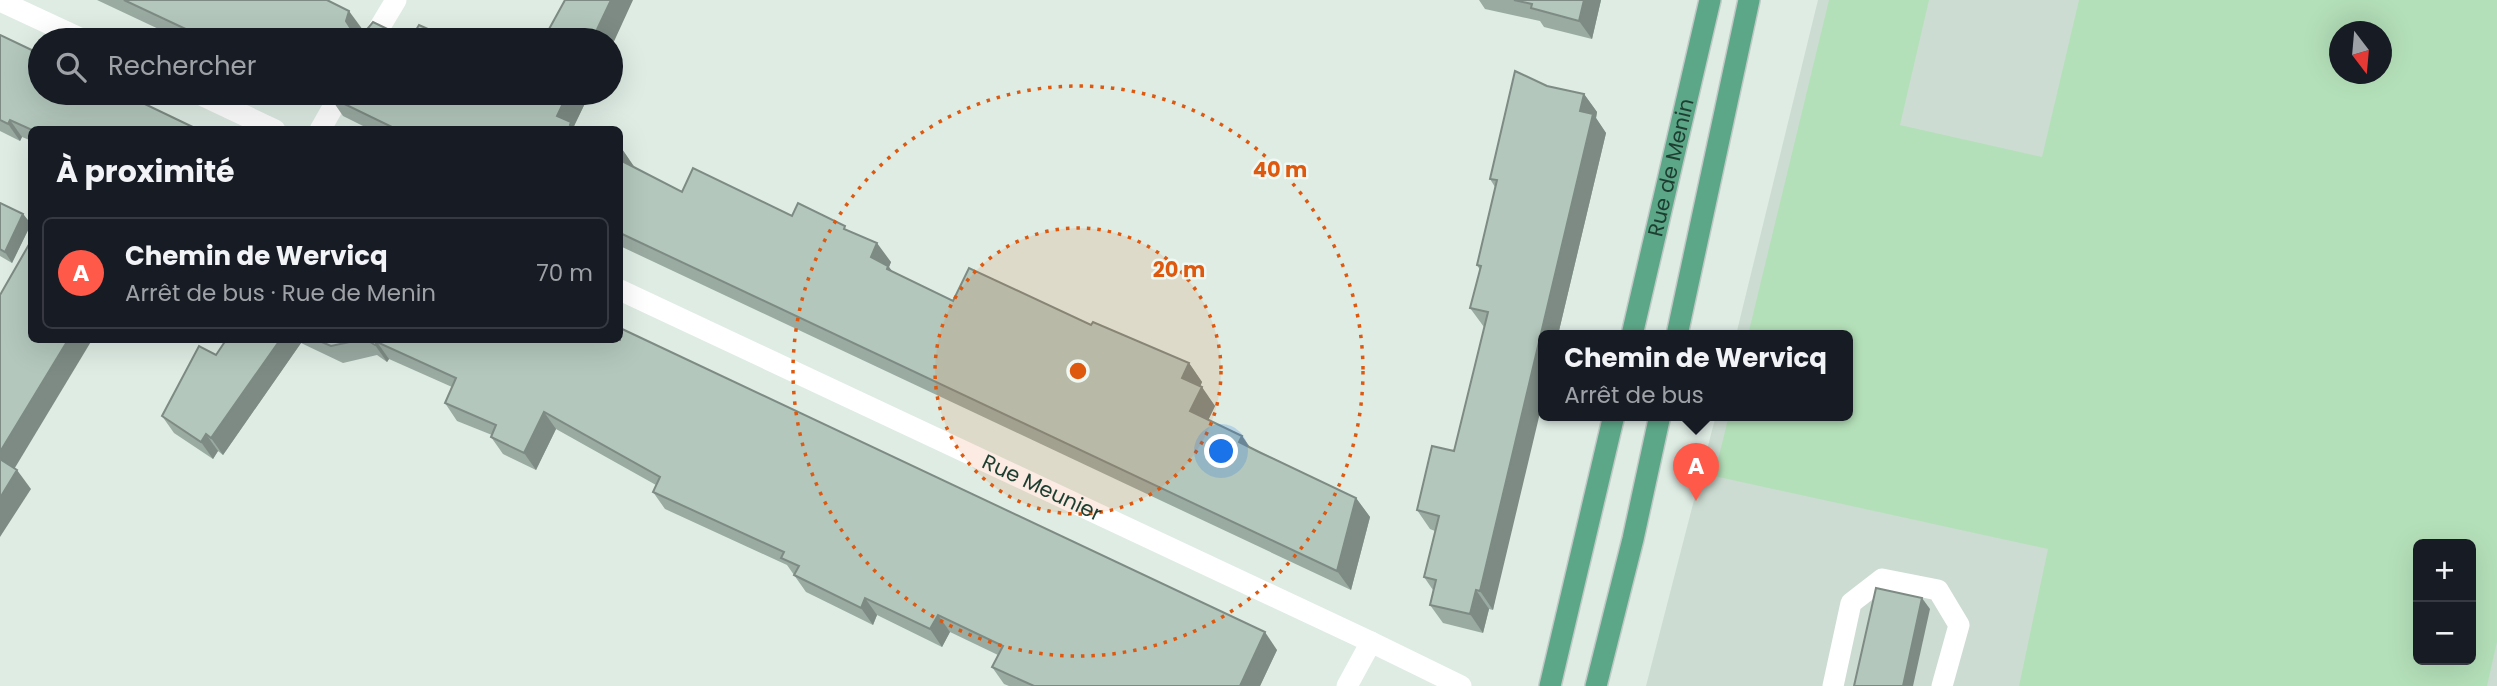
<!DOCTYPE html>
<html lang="fr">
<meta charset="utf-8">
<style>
body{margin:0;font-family:Poppins,sans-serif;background:#20242c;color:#f1f3f6}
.controls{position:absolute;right:21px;bottom:21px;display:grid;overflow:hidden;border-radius:10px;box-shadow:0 7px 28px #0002}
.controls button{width:63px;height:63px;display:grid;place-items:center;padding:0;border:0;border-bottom:2px solid #363941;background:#171b24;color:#f1f3f6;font:35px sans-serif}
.compass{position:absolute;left:2329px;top:21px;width:63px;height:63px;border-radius:50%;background:#171b24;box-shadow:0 7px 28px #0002;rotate:164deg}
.you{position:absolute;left:1222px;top:452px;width:24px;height:24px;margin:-18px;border:5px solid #fff;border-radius:50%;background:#1a73e8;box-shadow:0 0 0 10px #1a73e833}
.badge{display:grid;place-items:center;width:46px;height:46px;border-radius:50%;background:#ff5a49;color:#fff;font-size:23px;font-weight:700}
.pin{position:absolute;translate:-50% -58px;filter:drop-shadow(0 2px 4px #0008)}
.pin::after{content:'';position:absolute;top:37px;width:24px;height:21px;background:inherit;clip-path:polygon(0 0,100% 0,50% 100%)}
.popup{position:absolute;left:1538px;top:330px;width:315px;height:91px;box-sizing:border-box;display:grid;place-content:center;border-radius:10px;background:#171b24;filter:drop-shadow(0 2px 5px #0005);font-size:23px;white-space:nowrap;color:#9ea1a6}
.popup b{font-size:26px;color:#f1f3f6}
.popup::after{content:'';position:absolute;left:50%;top:100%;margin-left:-14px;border:14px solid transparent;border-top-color:#171b24}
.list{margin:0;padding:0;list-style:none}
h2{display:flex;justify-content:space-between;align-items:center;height:91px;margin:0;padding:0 28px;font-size:30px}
h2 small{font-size:23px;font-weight:400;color:#9ea1a6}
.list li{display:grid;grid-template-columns:46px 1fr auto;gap:21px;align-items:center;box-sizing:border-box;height:112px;margin:0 14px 14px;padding:0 14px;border:2px solid #363941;border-radius:10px}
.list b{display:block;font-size:26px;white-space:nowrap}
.list p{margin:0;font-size:23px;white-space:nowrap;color:#9ea1a6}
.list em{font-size:23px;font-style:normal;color:#9ea1a6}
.icon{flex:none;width:38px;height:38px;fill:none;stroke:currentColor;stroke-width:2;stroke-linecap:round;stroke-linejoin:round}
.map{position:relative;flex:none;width:2497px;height:686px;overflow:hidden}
.search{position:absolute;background:#171b24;box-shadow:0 7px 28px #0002;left:28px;top:28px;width:595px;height:77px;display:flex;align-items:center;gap:18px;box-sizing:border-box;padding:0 24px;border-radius:38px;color:#9ea1a6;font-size:26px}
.panel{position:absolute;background:#171b24;box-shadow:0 7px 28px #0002;left:28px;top:126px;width:595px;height:217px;border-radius:10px}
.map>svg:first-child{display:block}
</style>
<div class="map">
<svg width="2497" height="686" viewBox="0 0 2497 686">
<rect width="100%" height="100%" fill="#deece4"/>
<path fill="#ccdcd2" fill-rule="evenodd" d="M 1818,0 L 2497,0 L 2497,686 L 1646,686 L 1716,415 L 1848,415 L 1848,335 L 1736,335 ZM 2340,32 L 2382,32 L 2382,74 L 2340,74 ZM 2418,544 L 2471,544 L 2471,660 L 2418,660 Z"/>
<path fill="#b4e0b9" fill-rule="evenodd" d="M 1829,0 L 1929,0 L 1900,125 L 2042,157 L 2079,0 L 2497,0 L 2497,642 L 2487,686 L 2019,686 L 2048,549 L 1714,476 L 1729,415 L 1848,415 L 1848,335 L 1748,335 ZM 2340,32 L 2382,32 L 2382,74 L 2340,74 ZM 2418,544 L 2471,544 L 2471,660 L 2418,660 Z"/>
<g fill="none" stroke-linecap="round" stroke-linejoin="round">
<g stroke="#c0c9c5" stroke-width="24">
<g id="primary">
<path id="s2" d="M 1632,335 L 1710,0"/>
<polyline points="1677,335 1749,0"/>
<polyline points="1550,686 1614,415"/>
<polyline points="1596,686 1633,539 1660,415"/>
</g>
</g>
<g stroke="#fff" stroke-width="21">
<polyline points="372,40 396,0"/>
<polyline points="320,130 341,93"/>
<polyline points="1833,686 1851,603 1882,579 1938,590 1959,625 1942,686"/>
</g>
<g stroke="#fff" stroke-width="21">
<polyline points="0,1 84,40"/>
<polyline points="197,93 275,130"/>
<path id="s1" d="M 620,290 L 1371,642 L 1461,686"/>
<polyline points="1347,686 1371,642"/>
</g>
<use href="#primary" stroke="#5da789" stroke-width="21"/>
</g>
<g fill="#9aaba2">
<polygon points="97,0 327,0 363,30 362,33 410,40 453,40 182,40"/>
<polygon points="1479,0 1601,0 1592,39 1544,27 1540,21 1485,9"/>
<polygon points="0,35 32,130 32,141 22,137 20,141 0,131"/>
<polygon points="1547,86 1584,94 1597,112 1596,118 1606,133 1558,335 1544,335 1493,610 1489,609 1483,633 1443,623 1430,605 1433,590 1424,577 1435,531 1430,529 1417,510 1454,451 1484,327 1470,308 1480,270 1477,265 1495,187 1490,179"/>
<polygon points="293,93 327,93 319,105"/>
<polygon points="332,93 590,93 574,126 581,130 371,130 343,116 330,97"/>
<polygon points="620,148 622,149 635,168 682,192 792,216 848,230 891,262 889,267 893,272 953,301 1091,325 1189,363 1202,382 1200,386 1215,406 1208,420 1242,436 1250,447 1356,498 1370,517 1351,590 620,246"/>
<polygon points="0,203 23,214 31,224 12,263 0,256"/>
<polygon points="226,340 620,340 1277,650 1260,686 1009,686 1004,684 992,667 998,655 950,632 942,647 877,615 873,625 806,592 787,565 665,509 653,492 656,485 556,429 536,470 503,454 491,437 492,435 457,421 445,403 452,387 389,359 387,362 377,355 343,363 301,343 223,455 218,451 213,459 174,433 162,416 216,355"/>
</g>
<g fill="#7d8b84">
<polygon points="611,0 633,0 611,48 611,40 592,40"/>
<polygon points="1584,0 1601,0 1592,39 1579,21"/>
<polygon points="349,11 363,30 359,40 346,21"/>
<polygon points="310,93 327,93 319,105"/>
<polygon points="568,93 590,93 574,126 557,116"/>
<polygon points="1584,94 1597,112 1596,118 1606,133 1558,335 1544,335 1544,396 1493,610 1480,591"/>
<polygon points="10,120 22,137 20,141 8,124"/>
<polygon points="622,149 635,168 620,161 620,155"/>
<polygon points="23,214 31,224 12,263 5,252"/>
<polygon points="877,243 891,262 889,267 901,285 871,257"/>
<polygon points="68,340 92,340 10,476 0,462 0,452"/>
<polygon points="280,340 298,340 301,343 223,455 211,438"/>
<polygon points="377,342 389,359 387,362 375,345"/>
<polygon points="1189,363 1202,382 1196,397 1182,378"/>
<polygon points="1202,387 1215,406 1203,431 1190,411"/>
<polygon points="544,412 556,429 536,470 524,453"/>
<polygon points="206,434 218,451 213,459 201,442"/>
<polygon points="1242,436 1255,455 1239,442"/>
<polygon points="17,470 31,489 0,537 0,498"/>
<polygon points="1356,498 1370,517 1351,590 1337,571"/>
<polygon points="1476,590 1489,609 1483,633 1470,614"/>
<polygon points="865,598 877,615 873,625 861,608"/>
<polygon points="1922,598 1930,609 1913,686 1903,686"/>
<polygon points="938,615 950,632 942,647 930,629"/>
<polygon points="1265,632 1277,650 1260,686 1240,686"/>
</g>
<g fill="#b3c7bc" stroke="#7d8b84" stroke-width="2">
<polygon points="124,0 327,0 349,11 346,21 353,32 364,33 373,22 410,40 419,25 453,40 209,40"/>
<polygon points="565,0 611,0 592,40 543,40"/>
<polygon points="1514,0 1584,0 1579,21 1531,8 1532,4"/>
<polygon points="0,35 40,54 40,93 122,93 199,130 32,130 10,120 8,124 0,120"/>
<polygon points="1515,71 1547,86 1584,94 1580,111 1593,114 1480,591 1476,590 1470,614 1430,605 1436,580 1424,577 1439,516 1417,510 1432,446 1454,451 1488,312 1470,308 1481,266 1477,265 1497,180 1490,179"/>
<polygon points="332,93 568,93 557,116 571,122 570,125 581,130 398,130 330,97"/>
<polygon points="620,160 682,192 693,168 792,216 798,203 845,226 844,229 877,243 871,257 888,266 887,269 953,301 969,268 1091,325 1093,322 1189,363 1182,378 1202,387 1190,411 1242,436 1239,442 1259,452 1356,498 1337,571 620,233"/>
<polygon points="0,203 23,214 5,252 0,249"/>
<polygon points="31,241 32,340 68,340 0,452 0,295"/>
<polygon points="620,328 1265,632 1240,686 1034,686 992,667 1003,646 938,615 930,629 865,598 861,608 794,575 799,566 781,558 784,552 653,492 660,477 544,412 524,453 491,437 496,425 445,403 456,378 377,342 375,345 367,340 620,340"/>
<polygon points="226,340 280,340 211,438 206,434 201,442 162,416 199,346 216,355"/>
<polygon points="317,340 359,340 331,346"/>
<polygon points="0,459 17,470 0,498"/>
<polygon points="1876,588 1922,598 1903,686 1854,686"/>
</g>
<circle cx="1078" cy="371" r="143" fill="#de580e" fill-opacity=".12"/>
<g fill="none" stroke="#de580e" stroke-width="3.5" stroke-dasharray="3.5 7">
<circle cx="1078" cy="371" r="143"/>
<circle cx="1078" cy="371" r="285"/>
</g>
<g text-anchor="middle" stroke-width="5" stroke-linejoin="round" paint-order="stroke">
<g font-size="21" fill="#1d3e30" stroke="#eff8f2">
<text dy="7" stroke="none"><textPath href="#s2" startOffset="172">Rue de Menin</textPath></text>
<text dy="7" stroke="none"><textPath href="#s1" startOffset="466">Rue Meunier</textPath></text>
</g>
</g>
<circle cx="1078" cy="371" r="10" fill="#de580e" stroke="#eff8f2" stroke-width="3.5"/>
<g font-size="21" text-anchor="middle" font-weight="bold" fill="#de580e" stroke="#eff8f2" stroke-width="5" stroke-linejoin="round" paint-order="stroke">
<text x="1280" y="177">40 m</text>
<text x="1179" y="277">20 m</text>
</g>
</svg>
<div class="controls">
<button>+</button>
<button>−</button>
</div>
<svg class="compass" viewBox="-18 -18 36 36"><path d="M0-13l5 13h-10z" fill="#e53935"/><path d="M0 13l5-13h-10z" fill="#9ea1a6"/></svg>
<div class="you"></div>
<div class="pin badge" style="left:1696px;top:501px">A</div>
<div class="popup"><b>Chemin de Wervicq</b>Arrêt de bus</div>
<div class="search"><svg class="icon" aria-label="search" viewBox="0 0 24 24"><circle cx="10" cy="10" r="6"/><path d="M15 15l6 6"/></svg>Rechercher</div>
<section class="panel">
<h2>À proximité<small></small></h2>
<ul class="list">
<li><span class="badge">A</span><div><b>Chemin de Wervicq</b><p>Arrêt de bus · Rue de Menin</p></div><em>70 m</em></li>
</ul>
</section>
</div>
